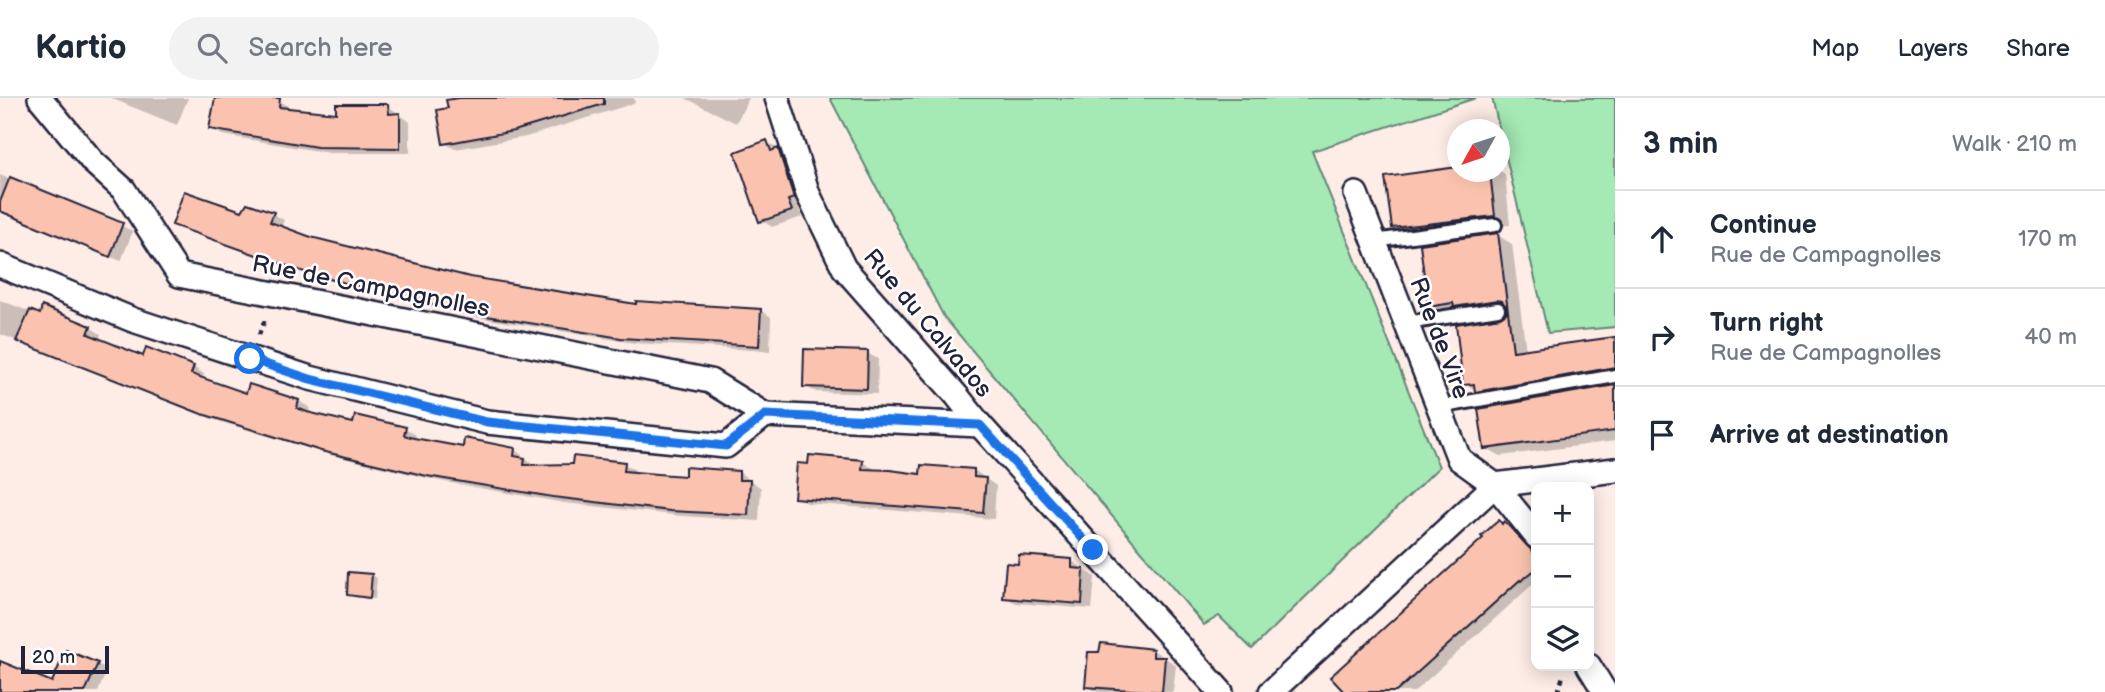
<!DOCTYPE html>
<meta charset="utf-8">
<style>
body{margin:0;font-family:"Balsamiq Sans",sans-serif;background:#f2f2f3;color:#1f2937}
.controls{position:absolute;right:21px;bottom:21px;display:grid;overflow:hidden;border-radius:14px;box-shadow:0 4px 18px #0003}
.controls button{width:63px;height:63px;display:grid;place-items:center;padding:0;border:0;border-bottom:2px solid #e0e1e3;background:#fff;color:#1f2937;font:35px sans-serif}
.compass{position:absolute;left:1447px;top:21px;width:63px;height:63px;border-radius:50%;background:#fff;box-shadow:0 4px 18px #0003;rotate:230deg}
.scale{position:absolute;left:21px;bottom:18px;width:88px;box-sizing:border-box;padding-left:7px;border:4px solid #22223b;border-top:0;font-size:19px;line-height:24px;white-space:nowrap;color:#22223b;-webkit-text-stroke:5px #fff;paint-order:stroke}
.stop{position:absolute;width:21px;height:21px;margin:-16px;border:5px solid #1a73e8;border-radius:50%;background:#fff}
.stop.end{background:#1a73e8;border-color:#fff;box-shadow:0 2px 7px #0008}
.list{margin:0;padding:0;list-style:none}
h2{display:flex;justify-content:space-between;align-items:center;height:91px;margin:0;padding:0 28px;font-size:30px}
h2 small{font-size:23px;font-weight:400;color:#747a83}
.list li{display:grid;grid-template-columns:46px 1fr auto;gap:21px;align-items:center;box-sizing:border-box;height:98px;padding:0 28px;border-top:2px solid #e0e1e3}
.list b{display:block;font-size:26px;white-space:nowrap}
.list p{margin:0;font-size:23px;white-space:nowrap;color:#747a83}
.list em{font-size:23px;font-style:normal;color:#747a83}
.icon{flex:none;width:38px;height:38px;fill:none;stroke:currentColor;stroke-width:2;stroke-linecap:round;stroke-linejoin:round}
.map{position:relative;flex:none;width:1615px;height:594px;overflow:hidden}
header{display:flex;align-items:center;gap:42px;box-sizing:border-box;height:98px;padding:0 35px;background:#fff;border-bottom:2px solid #e0e1e3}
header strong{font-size:33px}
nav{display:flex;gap:38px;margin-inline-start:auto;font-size:24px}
.search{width:490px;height:63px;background:#f2f2f3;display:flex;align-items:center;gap:18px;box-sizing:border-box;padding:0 24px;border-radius:38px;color:#747a83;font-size:26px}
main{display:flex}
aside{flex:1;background:#fff}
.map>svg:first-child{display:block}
</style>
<header>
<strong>Kartio</strong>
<div class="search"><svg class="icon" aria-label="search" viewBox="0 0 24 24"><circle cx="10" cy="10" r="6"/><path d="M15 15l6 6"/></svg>Search here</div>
<nav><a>Map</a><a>Layers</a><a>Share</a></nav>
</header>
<main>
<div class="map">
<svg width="1615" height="594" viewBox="0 0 1615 594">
<rect width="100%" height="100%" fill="#feede7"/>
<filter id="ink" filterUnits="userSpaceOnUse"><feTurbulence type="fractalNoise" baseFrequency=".0143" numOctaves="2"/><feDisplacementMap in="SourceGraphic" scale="14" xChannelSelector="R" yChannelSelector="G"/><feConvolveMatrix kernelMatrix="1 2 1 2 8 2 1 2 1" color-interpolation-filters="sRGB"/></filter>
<g filter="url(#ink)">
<g fill="#a5e9b4" stroke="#648678" stroke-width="2">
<polygon points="830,0 1476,0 1312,53 1439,369 1252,551 1219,518 1204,527 944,219"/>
<polygon points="1492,0 1615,0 1615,229 1548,235"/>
</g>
<g fill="#0003">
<polygon points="110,0 188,0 177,27"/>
<polygon points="217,0 267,0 279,3 290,9 290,12 338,17 388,8 410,24 410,55 329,55 222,37 211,30"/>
<polygon points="468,0 634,0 635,5 526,39 455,51 444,45 450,12"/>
<polygon points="685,0 749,0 736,25"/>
<polygon points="767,44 789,58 805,106 798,109 802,119 772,129 761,122"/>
<polygon points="1500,73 1505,76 1510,127 1409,138 1394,129 1458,74"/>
<polygon points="0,77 133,133 121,163 0,114"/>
<polygon points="243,115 273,116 284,122 281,130 311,141 470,181 637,208 760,212 771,219 770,253 634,245 469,218 323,181 185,132 174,126"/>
<polygon points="1497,137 1512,146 1526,253 1615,241 1615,280 1492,301 1465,286 1501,221 1507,216 1508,211 1470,216 1445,216 1430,207"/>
<polygon points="0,202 41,218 43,211 91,230 101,236 99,242 144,260 193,269 204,276 202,282 247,298 299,303 310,310 308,316 355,327 405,330 416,337 415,342 464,351 514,351 536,368 624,366 635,372 635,376 687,380 739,374 761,390 759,423 682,418 565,405 440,383 334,358 212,321 0,236"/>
<polygon points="867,255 878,261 877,296 816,294 805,288"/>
<polygon points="1615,289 1615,343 1501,358 1486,350"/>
<polygon points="862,364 873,370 873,373 922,378 974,372 996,388 994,421 807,405 796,399"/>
<polygon points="1505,425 1516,431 1536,454 1536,486 1532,487 1414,594 1346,594"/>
<polygon points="1072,463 1095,479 1092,511 1016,505 1005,499"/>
<polygon points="372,477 377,480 375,501 354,499 348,496"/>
<polygon points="1153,552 1176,567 1173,594 1098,594 1087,588"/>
<polygon points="0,565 53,586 97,566 107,572 98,594 0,594"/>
</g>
<g fill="#fbc3af" stroke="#22223b" stroke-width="2">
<polygon points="215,0 280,0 279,9 336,15 336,6 388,6 389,16 400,15 400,50 317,49 209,31"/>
<polygon points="459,0 604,0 604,6 514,33 443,46 437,12 448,10 446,2"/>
<polygon points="767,42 771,53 778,50 794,100 788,102 792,113 759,124 735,54"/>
<polygon points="1458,69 1458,74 1490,74 1495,118 1392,130 1385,79"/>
<polygon points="10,79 123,125 110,159 0,113 0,104"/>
<polygon points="184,93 242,113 247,105 274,114 270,124 311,139 470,179 636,206 636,203 761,211 759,248 621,240 456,213 310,176 172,127"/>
<polygon points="1498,135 1513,253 1615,239 1615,269 1475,294 1474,286 1463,287 1456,226 1500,219 1506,215 1506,209 1502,203 1497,202 1454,209 1453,205 1428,209 1420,146"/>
<polygon points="42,208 91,228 88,236 143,258 146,249 194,268 191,276 246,295 249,286 299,302 297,310 307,314 353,325 355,317 406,329 404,337 414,340 463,349 464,340 515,350 514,358 525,360 524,367 572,366 573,358 625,364 624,373 657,376 685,378 685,369 739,373 739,382 750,382 748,417 670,413 553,399 427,378 321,353 199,315 16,243 30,212 40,216"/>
<polygon points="804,251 868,253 867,291 803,289"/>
<polygon points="1615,287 1615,333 1484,351 1478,311"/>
<polygon points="809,357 863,362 862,371 890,372 920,376 921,367 974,371 974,379 986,380 983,415 794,400 797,365 808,366"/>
<polygon points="1499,422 1502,426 1504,423 1536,457 1536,471 1521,483 1520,482 1396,594 1344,594 1330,579 1483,440 1481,438"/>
<polygon points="1019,457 1072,461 1072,470 1084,471 1082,506 1003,500 1006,465 1018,466"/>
<polygon points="348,474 372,476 370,500 347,497"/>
<polygon points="1101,545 1153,551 1153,559 1165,559 1162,594 1085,589 1088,554 1099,554"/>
<polygon points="66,552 98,565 85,594 0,594 0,563 52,584"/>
</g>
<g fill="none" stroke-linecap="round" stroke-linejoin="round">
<g stroke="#22223b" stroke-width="18">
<g id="service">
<polyline points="1374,143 1495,127"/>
<polyline points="1406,225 1498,211"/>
<polyline points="1439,309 1615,278"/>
</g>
</g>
<g stroke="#22223b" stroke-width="28">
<g id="minor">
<polyline points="40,0 93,64 124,92 179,177 710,283 765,317"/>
<polyline points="777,0 808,96 844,170 957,298 980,327 1221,594"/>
<polyline points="1356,96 1459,361 1495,387 1536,438"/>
<polyline points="0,167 133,222 310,280 487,324 726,348 765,317 980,327"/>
<polyline points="1589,568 1605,594"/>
<polyline points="1271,594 1495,387 1615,372"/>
</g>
</g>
<g stroke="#22223b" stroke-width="4.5" stroke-dasharray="5 5" stroke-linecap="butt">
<polyline points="259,237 266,219"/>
<polyline points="1558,594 1564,575"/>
</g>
<use href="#service" stroke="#fff" stroke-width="12"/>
<use href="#minor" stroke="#fff" stroke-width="23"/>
</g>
</g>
<g fill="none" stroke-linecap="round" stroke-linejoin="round" filter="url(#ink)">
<polyline stroke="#1a73e8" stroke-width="9" points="250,261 310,281 487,324 726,348 765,317 980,327 1093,452"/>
</g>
<g text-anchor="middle" stroke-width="5" stroke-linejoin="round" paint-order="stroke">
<g font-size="24" fill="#22223b" stroke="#fff">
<text transform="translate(371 188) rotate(11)" y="8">Rue de Campagnolles</text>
<text transform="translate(928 225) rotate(50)" y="8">Rue du Calvados</text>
<text transform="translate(1440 240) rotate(69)" y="8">Rue de Vire</text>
</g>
</g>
</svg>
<div class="controls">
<button>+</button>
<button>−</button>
<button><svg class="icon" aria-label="layers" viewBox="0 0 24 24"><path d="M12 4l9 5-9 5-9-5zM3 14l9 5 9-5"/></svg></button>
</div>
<svg class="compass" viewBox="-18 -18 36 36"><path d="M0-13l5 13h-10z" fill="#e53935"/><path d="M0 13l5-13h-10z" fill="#747a83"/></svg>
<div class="scale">20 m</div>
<div class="stop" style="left:250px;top:261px"></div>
<div class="stop end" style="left:1093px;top:452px"></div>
</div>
<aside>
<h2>3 min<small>Walk · 210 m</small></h2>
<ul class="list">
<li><svg class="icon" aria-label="ahead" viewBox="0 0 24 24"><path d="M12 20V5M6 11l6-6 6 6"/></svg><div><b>Continue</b><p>Rue de Campagnolles</p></div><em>170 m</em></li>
<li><svg class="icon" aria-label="right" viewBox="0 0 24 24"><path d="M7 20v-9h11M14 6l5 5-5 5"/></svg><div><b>Turn right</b><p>Rue de Campagnolles</p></div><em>40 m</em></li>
<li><svg class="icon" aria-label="arrive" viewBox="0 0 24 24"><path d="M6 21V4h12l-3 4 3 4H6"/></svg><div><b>Arrive at destination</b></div></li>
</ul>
</aside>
</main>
